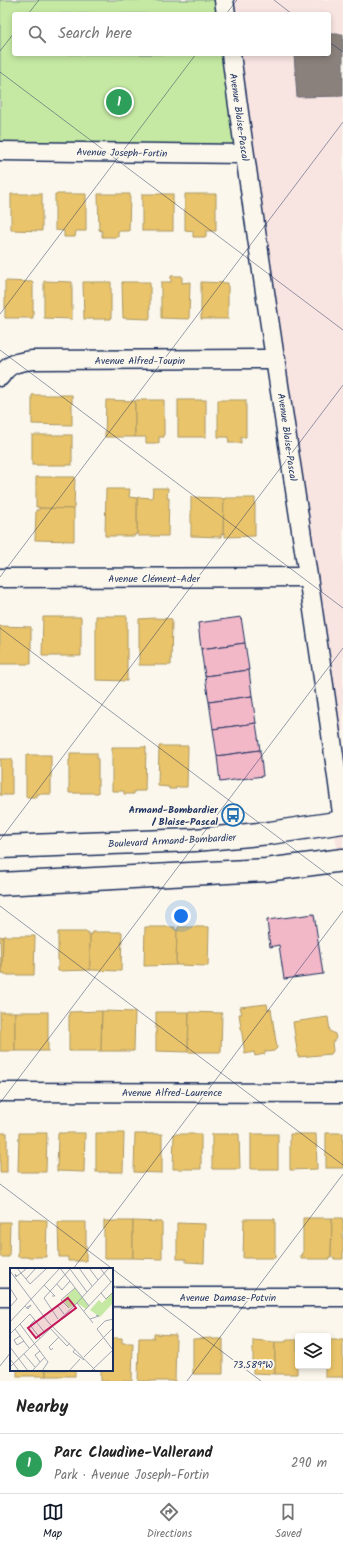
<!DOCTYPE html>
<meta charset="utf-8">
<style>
body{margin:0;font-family:Kalam,sans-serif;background:#f6f6f6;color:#222}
.controls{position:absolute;right:12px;bottom:12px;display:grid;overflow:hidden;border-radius:4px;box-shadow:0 2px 6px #0003}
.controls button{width:36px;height:36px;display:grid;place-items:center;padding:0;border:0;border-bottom:1px solid #e0e0e0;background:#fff;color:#222;font:20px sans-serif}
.you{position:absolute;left:181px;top:916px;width:14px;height:14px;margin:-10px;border:3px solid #fff;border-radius:50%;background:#1a73e8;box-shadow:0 0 0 6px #1a73e833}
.badge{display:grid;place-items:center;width:26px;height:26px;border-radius:50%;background:#111827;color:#fff;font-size:13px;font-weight:700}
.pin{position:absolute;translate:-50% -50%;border:2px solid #fff;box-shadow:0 1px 4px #0006}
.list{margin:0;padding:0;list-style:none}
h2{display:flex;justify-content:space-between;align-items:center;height:52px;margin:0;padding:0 16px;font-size:17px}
h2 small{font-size:13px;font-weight:400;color:#767676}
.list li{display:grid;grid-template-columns:26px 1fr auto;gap:12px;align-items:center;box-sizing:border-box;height:60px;padding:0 16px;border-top:1px solid #e0e0e0}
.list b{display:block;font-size:15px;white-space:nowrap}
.list p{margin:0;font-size:13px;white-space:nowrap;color:#767676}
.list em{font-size:13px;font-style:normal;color:#767676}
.icon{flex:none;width:22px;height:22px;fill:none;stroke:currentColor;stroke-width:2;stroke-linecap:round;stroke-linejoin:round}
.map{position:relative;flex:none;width:343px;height:1381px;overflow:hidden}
.search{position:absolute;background:#fff;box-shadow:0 2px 6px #0003;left:12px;right:12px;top:12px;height:44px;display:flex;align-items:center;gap:10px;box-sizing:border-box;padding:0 14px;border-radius:4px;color:#767676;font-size:15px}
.sheet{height:112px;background:#fff}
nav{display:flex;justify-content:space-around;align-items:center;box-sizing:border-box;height:56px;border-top:1px solid #e0e0e0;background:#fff;font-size:11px;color:#767676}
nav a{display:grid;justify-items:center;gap:2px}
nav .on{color:#111827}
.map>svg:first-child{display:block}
</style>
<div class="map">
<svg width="343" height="1381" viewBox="0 0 343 1381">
<rect width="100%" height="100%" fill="#fbf7ec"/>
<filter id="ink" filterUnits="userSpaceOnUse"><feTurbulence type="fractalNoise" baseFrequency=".025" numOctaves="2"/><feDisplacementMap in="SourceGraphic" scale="8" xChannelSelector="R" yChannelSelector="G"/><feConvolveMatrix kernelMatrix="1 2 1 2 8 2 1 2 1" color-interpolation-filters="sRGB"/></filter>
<g filter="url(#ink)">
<polygon fill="#f8e4e1" points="224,0 343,0 343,874 336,842 231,54 329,54 329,14 226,14"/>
<polygon fill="#c5e9a3" stroke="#708c80" points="0,0 224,0 226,14 14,14 14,54 231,54 244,154 0,151"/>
<g fill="#e9c46a" stroke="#ab9766">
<polygon points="11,194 42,194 42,231 11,230"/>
<polygon points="55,194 86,194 86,231 76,231 75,237 64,237 64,231 55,230"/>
<polygon points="98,194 130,194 129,231 118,231 118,237 102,237 102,231 99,230"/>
<rect x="142" y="194" width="31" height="37"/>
<polygon points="185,194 216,194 216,231 206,231 206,237 193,237 193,231 185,230"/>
<polygon points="171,276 182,276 182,283 190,282 189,319 161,318 161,282 171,282"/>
<polygon points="5,281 33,282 33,318 5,318"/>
<polygon points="44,281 72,282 72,319 44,318"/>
<polygon points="83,282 111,282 111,319 84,319"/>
<polygon points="122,282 150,282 150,319 123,318"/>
<polygon points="201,282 228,283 228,319 201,319"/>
<polygon points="32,395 72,395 72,425 32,424"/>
<polygon points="106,400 135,401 135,437 105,437"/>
<polygon points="137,400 164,400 164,437 159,437 159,443 146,443 146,437 135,437 135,401"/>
<rect x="178" y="400" width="28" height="37"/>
<polygon points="218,400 246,400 246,437 241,437 241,443 229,443 228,437 218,437"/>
<rect x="32" y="435" width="40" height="30"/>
<polygon points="36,477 75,477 74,509 39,508 39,507 36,507"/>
<polygon points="153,488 168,488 167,498 169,498 168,536 138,536 138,534 137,534 137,498 139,497 152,498"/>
<polygon points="106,489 130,489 129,497 137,498 137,534 135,534 135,536 105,536"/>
<polygon points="191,497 221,498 224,499 223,534 221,534 221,537 191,536"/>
<polygon points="225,498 255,498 255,536 225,537 225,533 223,534 224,499"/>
<polygon points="39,508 74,509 74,541 35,540 36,510 39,510"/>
<polygon points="96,616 127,616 127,681 96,680"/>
<polygon points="43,617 81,617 81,656 42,656"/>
<polygon points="155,618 172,619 171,665 139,665 139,619"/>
<polygon points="0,626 31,627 31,664 0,664"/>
<polygon points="159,746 188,746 187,787 176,787 176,789 169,789 169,787 158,786"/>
<polygon points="112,747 146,747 145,791 134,791 134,794 124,794 124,791 112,791"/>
<polygon points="70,753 97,753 97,759 98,759 98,793 69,793 69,760 70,760"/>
<polygon points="26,755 51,755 51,794 37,794 37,797 26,797"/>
<rect x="0" y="759" width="12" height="36"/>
<polygon points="145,927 175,927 175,930 177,930 176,965 144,966"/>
<polygon points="178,927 209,927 208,966 176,965 177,930 178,930"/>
<polygon points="58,932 88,932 88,935 90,934 90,970 58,971"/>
<polygon points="92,932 122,932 121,971 90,970 90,934 92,935"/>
<polygon points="0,936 3,937 2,973 1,975"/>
<polygon points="4,936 35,936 34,975 4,975 5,973 2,973 3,937"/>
<polygon points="267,1004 268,1010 271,1009 277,1048 274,1051 267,1052 265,1051 265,1054 255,1056 254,1052 245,1054 239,1014 242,1014 240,1007"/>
<polygon points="102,1011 101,1051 69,1051 69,1012"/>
<polygon points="102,1011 135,1012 134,1051 101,1051"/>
<rect x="0" y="1012" width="15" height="39"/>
<rect x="15" y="1012" width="33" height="39"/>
<polygon points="156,1012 189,1012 188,1052 156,1051"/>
<polygon points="189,1012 222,1013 221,1052 188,1052"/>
<polygon points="328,1017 330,1031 335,1034 336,1038 332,1043 333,1051 331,1054 298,1057 293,1022"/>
<rect x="0" y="1133" width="7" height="39"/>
<polygon points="19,1133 47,1133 46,1172 18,1172"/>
<polygon points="58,1133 85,1133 84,1172 57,1171"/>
<polygon points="96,1133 124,1133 123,1172 96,1172"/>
<rect x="326" y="1133" width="17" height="35"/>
<polygon points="135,1134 162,1134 162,1173 134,1172"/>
<polygon points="174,1134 201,1134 201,1169 173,1169"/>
<polygon points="212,1134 239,1134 240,1169 212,1169"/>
<rect x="251" y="1134" width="27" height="35"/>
<polygon points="290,1134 316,1134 317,1169 290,1170"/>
<polygon points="303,1218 332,1218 331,1257 329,1257 330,1259 301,1259 301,1255 303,1255"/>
<polygon points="332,1218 343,1218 343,1259 334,1259 334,1257 331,1257"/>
<polygon points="18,1219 47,1220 46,1257 18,1257"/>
<polygon points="244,1219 275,1219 275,1258 243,1258"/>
<rect x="104" y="1221" width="29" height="37"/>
<polygon points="133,1221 162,1222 162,1259 133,1258"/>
<polygon points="0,1222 10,1222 9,1257 0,1257"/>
<polygon points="58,1222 86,1222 86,1261 68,1261 68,1257 59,1257"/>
<polygon points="177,1223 205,1224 204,1263 186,1262 186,1259 177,1259"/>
<polygon points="154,1334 176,1335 175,1381 138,1381 139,1338 154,1338"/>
<polygon points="112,1338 122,1338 122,1343 133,1343 132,1381 101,1381 101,1370 112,1370"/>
<polygon points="212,1338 212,1339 223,1339 223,1374 193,1374 193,1339"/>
<polygon points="253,1340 275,1342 275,1374 253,1373"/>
<polygon points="286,1340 297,1340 297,1374 275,1374 275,1342 286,1342"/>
<polygon points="328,1340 343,1340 343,1377 325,1377 325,1366 328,1366"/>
<rect x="17" y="1370" width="29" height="6"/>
<rect x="46" y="1370" width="29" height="6"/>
</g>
<polygon fill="#8a817c" stroke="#696873" points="329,34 343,34 343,96 297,97 294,54 329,54"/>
<g fill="#f2b8c8" stroke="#1b2f5e">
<polygon points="241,617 245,643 201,649 198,623"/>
<polygon points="245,643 249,670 205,676 201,649"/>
<polygon points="249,670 252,696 209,702 205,676"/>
<polygon points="252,696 256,723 213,729 209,702"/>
<polygon points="256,723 260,750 217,756 213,729"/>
<polygon points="260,750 263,776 220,782 217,756"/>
<polygon points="314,914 323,974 284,979 279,945 270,947 267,920"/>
</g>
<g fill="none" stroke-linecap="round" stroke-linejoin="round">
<g stroke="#1b2f5e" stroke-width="21">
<g id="minor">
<polyline points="224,0 226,14"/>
<path d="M 231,54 C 265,310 309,565 343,821"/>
<polyline points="0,151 244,154"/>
<path d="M 0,377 C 9,363 17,362 33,360 L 276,359"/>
<polyline points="0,578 308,577"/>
<polyline points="0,1092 343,1093"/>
<polyline points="0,1297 11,1297"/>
<polyline points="112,1297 343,1297"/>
</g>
</g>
<g stroke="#1b2f5e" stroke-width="25">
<g id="tertiary">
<polyline points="0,847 195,840 270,833 343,822"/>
<polyline points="0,884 266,870 343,860"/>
</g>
</g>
<use href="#minor" stroke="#fbf7ec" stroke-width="18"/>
<use href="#tertiary" stroke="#fbf7ec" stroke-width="22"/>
</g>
</g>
<path fill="none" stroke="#1b2f5e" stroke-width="1" stroke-opacity="0.45" d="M 274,0 L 292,14M 28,14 L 39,0M 226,14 L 237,0M 329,42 L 343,52M 0,51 L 14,33M 0,72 L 343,330M 0,314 L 196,54M 0,350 L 343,608M 0,577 L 343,122M 0,628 L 343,886M 0,840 L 343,385M 0,906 L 343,1165M 0,1103 L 343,648M 0,1184 L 261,1381M 73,1269 L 343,911M 0,1366 L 11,1352M 187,1381 L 343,1174"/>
<defs>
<g id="bus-ring" transform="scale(1.15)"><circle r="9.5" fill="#fbf7ec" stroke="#1f6fb2" stroke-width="1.5"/><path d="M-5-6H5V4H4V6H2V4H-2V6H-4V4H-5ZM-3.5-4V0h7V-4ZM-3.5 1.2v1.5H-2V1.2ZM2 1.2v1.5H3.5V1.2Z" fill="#1f6fb2"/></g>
</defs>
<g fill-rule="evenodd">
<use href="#bus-ring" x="233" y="815"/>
</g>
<g text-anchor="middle" stroke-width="4" stroke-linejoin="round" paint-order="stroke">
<g font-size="10" fill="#1b2f5e" stroke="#fbf7ec">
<text transform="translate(240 117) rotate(82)" y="4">Avenue Blaise-Pascal</text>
<text transform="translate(122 152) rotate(1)" y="4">Avenue Joseph-Fortin</text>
<text x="140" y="364">Avenue Alfred-Toupin</text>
<text transform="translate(288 437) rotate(82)" y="4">Avenue Blaise-Pascal</text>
<text x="154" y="582">Avenue Clément-Ader</text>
<text transform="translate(172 840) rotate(-3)" y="4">Boulevard Armand-Bombardier</text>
<text x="172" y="1096">Avenue Alfred-Laurence</text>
<text x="228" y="1301">Avenue Damase-Potvin</text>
</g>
<g font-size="10" font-weight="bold" fill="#1b2f5e" stroke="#fbf7ec" text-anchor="end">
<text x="218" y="813">Armand-Bombardier<tspan x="218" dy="12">/ Blaise-Pascal</tspan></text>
</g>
</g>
<g transform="translate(10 1268)">
<rect width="103" height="103" fill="#fbf7ec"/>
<path d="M 65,20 L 79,38 L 76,41 L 67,35 L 59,40 L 53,32 ZM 103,24 L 103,35 L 90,49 L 80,42 L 89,32 L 92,35 Z" fill="#c5e9a3"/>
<path fill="none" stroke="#a1a7b3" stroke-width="1" d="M 7,0 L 20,16 L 37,0M 50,0 L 79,38M 69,0 L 82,18M 79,0 L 88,12M 90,0 L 101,14M 60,1 L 77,24M 0,3 L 38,54 L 86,103M 7,8 L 5,6 L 6,9 L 7,8 L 15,2 L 16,0M 16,11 L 26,0M 47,16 L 52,22 L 60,13M 34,17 L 45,28 L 42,28M 0,20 L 7,31 L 0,39M 91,25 L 96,31 L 103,24M 67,35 L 83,55M 15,38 L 18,41 L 21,37 L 16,40M 59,40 L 51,32 L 65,20M 41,42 L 48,38 L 54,46M 74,43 L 103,12M 48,51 L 34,30 L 61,0M 80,51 L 89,48 L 86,47M 25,52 L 20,57 L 30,70M 0,54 L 50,0M 10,56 L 38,94 L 32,103M 40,60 L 57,78 L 60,75M 5,61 L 19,80M 0,66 L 20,46 L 35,65M 10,68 L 4,72 L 7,77 L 14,73M 0,79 L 18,103M 43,80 L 41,82 L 39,79 L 49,69M 65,81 L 63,84 L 74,92M 103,82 L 87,61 L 95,53 L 103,51M 14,86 L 25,99M 74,89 L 103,60M 0,91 L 9,103M 30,94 L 25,87 L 30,83M 0,99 L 67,35 L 99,0M 22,103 L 35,89M 59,103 L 70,91M 81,103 L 103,82"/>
<path fill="#c2185b" fill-opacity="0.15" stroke="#c2185b" stroke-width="2" d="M 58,30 L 66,40 L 26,70 L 18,60 Z"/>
<rect width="103" height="103" fill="none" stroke="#1b2f5e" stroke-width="2"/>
</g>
<g font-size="10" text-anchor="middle" fill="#1b2f5e" stroke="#fbf7ec" stroke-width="4" stroke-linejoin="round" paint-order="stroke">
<text x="253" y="1368">73.589°W</text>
</g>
</svg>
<div class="controls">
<button><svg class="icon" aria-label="layers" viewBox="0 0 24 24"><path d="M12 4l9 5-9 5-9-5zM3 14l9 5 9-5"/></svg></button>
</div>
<div class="you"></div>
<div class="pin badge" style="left:119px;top:102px;background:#2e9e5b">1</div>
<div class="search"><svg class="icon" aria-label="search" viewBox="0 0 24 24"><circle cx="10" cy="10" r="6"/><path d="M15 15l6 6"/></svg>Search here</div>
</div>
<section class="sheet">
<h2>Nearby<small></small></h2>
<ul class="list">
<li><span class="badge" style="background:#2e9e5b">1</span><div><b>Parc Claudine-Vallerand</b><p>Park · Avenue Joseph-Fortin</p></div><em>290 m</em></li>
</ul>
</section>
<nav>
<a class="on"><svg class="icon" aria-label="map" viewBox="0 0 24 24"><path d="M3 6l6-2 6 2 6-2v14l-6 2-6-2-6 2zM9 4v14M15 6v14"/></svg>Map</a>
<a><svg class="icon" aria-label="directions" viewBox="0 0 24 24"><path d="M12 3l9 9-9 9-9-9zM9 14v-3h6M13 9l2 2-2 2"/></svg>Directions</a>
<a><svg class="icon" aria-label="saved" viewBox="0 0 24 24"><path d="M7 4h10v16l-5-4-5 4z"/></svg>Saved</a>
</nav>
